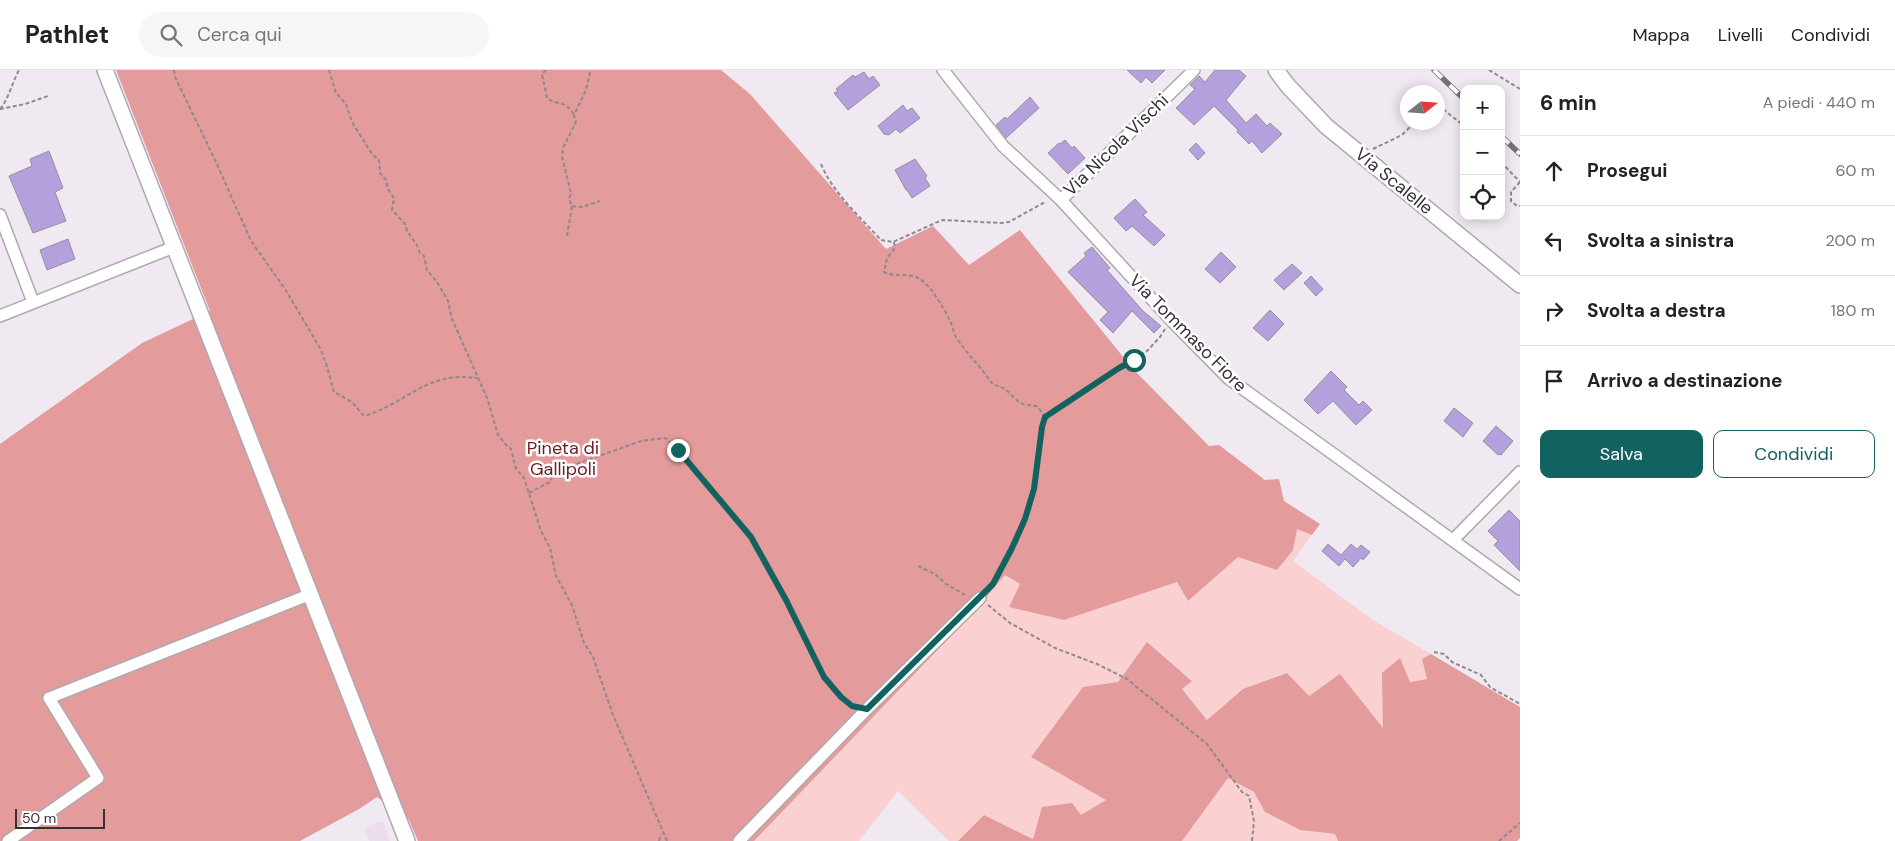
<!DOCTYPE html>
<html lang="it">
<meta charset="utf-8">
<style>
body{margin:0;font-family:"DM Sans",sans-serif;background:#f6f6f6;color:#222}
.controls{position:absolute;right:15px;top:15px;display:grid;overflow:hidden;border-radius:10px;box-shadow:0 2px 12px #0003}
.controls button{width:45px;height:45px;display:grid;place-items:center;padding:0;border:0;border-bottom:1px solid #e0e0e0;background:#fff;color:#222;font:25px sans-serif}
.compass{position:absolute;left:1400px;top:15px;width:45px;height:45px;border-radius:50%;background:#fff;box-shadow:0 2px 12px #0003;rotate:73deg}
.scale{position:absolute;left:15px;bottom:12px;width:90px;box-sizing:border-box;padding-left:5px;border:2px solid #343034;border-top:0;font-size:14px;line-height:18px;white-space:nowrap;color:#343034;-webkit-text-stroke:4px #fff;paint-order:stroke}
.stop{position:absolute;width:15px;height:15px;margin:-11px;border:4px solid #12625f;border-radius:50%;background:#fff}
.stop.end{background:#12625f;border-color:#fff;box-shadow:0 1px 5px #0008}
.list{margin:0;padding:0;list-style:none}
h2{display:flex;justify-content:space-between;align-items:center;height:65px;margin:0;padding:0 20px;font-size:21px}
h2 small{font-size:16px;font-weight:400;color:#767676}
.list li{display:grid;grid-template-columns:32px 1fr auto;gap:15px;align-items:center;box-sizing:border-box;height:70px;padding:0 20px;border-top:1px solid #e0e0e0}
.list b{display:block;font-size:19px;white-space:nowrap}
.list em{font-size:16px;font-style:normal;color:#767676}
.actions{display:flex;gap:10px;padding:15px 20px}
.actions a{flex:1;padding:11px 0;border:1px solid #12625f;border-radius:10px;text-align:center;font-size:18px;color:#12625f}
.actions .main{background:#12625f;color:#fff}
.icon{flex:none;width:28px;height:28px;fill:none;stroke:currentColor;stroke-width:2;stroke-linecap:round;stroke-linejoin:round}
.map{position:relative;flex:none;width:1520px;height:771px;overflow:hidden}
header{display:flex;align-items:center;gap:30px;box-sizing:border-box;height:70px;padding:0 25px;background:#fff;border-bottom:1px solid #e0e0e0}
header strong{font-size:24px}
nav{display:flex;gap:28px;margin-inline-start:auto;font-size:18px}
.search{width:350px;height:45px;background:#f6f6f6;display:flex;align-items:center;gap:12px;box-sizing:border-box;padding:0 18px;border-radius:28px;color:#767676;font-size:19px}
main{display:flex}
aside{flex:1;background:#fff}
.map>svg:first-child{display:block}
</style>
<header>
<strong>Pathlet</strong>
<div class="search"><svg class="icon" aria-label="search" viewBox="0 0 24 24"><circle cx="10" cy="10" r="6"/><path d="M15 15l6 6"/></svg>Cerca qui</div>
<nav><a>Mappa</a><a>Livelli</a><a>Condividi</a></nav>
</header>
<main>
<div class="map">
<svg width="1520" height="771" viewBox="0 0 1520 771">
<rect width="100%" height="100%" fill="#f1e9f2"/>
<polygon fill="#ebddec" points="383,751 390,771 369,771 364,758"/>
<g fill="#fad0d0">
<polygon points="1297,458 1312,465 1293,491 1373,550 1431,584 1422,589 1428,609 1410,612 1384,659 1309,626 1243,619 1207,650 1182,619 1192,610 1147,572 1118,612 1083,617 1031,687 1107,730 1081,745 1034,769 984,745 958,771 949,771 898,721 859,771 754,771 972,544 1005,505 1020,514 1009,537 1063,550 1177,512 1188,531 1238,487 1293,480"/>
<polygon points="1228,708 1254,722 1265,742 1300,760 1335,764 1338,771 1182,771"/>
</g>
<g fill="#e49b9b">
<polygon points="116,0 721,0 750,24 886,179 933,156 969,195 1020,160 1133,299 1209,376 1219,375 1265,410 1279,409 1284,431 1320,454 1312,465 1297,459 1293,480 1277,500 1238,487 1188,531 1177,512 1064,550 1009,537 1020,514 1005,505 972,544 754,771 418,771 409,750 377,727 359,739 300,771 0,771 0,374 142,273 210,241"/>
<polygon points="1147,572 1192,611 1182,619 1207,650 1243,619 1287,603 1309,626 1340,604 1383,658 1382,603 1400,588 1410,612 1427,609 1422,589 1431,584 1520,637 1520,768 1517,771 1338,771 1335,764 1300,760 1265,742 1254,722 1228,708 1182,771 958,771 984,745 1033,769 1042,737 1072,733 1081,745 1106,730 1031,687 1083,617 1118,612"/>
</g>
<g fill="#b3a0dd" stroke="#94919b">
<polygon points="1127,0 1165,0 1152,13 1146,7 1141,13"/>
<polygon points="1215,0 1239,0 1246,6 1226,30 1246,53 1256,44 1267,56 1270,53 1282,64 1262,83 1252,71 1249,74 1237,62 1238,60 1214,36 1194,55 1176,38 1195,19 1190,15 1199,6 1205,12"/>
<polygon points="864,2 869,9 873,6 880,15 848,40 834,23 838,21 836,19 853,5 855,7"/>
<polygon points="1030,27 1039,38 1006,68 996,55 1005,47 1007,49"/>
<polygon points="903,35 907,41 912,38 920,48 900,63 896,59 889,65 884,64 878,56"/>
<polygon points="1065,70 1072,78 1074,76 1085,88 1068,104 1048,83 1059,73 1060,74"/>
<polygon points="1196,73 1205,83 1198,90 1189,80"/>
<polygon points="49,81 63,118 55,122 66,151 33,163 9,106 32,96 30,89"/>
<polygon points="915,89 927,106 925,108 930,116 912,128 907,120 906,120 895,100"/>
<polygon points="1135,129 1147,142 1143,145 1165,165 1154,176 1132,156 1126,161 1114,148"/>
<polygon points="68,169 75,189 47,200 40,180"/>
<polygon points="1092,177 1110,198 1107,200 1143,241 1161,256 1154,263 1132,241 1113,263 1100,250 1108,242 1068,202 1086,186 1084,183"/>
<polygon points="1221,182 1236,197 1220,213 1205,199"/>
<polygon points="1292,194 1302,203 1284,220 1274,210"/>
<polygon points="1311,206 1323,219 1316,226 1304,213"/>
<polygon points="1270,240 1284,254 1268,271 1253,258"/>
<polygon points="1331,301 1347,317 1344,320 1359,335 1363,331 1372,340 1356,355 1333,331 1318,344 1304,330"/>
<polygon points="1454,338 1473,353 1463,367 1444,351"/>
<polygon points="1496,356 1513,371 1501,385 1499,384 1498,385 1483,371"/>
<polygon points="1509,440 1520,451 1520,501 1494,475 1498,471 1488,461"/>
<polygon points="1328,474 1341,485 1351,474 1357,479 1361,475 1370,482 1363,490 1361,488 1353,497 1345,489 1339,496 1322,481"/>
</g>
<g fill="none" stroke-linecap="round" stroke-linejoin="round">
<g stroke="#b0a8b0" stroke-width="14">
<g id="minor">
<polyline points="943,0 1003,76 1061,130 1171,250 1228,308 1520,519"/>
<polyline points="1061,130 1194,0"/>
<polyline points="0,145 33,232"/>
<polyline points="0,246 174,177"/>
<polyline points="1453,470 1520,402"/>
<polyline points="8,771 98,708 49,628 311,524"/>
<polyline points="739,771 867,639 980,528"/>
</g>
</g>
<g stroke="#b0a8b0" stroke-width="18">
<g id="major">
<polyline points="105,0 407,771"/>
<polyline points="1276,0 1288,16 1326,56 1520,215"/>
</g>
</g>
<g stroke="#8f898f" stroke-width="2" stroke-dasharray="4 2.5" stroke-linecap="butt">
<path d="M 174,0 L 175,7 L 216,92 L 251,171 L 285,219 L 320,278 L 326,293 L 334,322 L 352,332 L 364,346 C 408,333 425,301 477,308"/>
<polyline points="329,0 336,23 346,34 352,52 372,84 379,90 380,103 386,110 388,119 394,128 392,140 406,155 407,161 417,175 420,183 424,186 427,200 437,212 448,231 452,249 487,328 498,365 506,375 511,379 516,399 524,408 541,461 550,478 556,506 572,535 584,573 593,587 613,645 667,771"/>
<path d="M 546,0 L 542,4 L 547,28 C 556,36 566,29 574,45"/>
<polyline points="1489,0 1520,19"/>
<polyline points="1438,35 1464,56"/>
<polyline points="0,39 25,34 48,26"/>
<path d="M 0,39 C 9,28 12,13 19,0"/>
<polyline points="1373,79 1402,65 1415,52"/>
<polyline points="1501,92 1520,112"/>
<path d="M 821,94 C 833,123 860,147 881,170 L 893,172 L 942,150 L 1001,153 L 1009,152 L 1045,132"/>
<polyline points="1520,112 1511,122 1511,131 1517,136 1520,136"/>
<polyline points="572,136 582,137 600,131"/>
<polyline points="567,166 572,136 569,129 571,123 562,87 563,78 576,52 574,45 586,20 590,2 589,0"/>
<path d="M 894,172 L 895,178 L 887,188 L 884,202 C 895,208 909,202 920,209 C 932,217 943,237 949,249 C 952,254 953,261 956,267 C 967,284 982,298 993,315 C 1006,316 1011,326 1019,332 C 1024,336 1032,334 1038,337 L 1045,347"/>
<polyline points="529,423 550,412 554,402 641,371 665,368 678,379 751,467 786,530 824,607 841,627 853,636"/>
<polyline points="918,496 935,504 946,514 965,525"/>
<path d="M 987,520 C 1012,493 1033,432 1038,396 C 1039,380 1038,361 1045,347 L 1147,281 L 1160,267 L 1165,259"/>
<polyline points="988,535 1010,553 1055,578 1097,594 1127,609 1207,674 1242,722 1249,726 1254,751 1252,771"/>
<polyline points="1434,582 1444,584 1452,592 1481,605 1490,617 1520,634"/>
<polyline points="659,771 661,764"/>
<polyline points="1499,771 1520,753"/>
</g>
<use href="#minor" stroke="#fff" stroke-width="11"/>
<use href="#major" stroke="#fff" stroke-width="15"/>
<g stroke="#767176" stroke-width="5.5">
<g id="rail">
<polyline points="1434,0 1464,29"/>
<polyline points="1501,66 1520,84"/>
</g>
</g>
<use href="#rail" stroke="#fff" stroke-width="4" stroke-dasharray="11" stroke-linecap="butt"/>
</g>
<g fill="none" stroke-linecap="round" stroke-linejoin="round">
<polyline stroke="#12625f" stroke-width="6" points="678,380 751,467 786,530 824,607 841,627 852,636 867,639 993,514 1012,478 1025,449 1034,419 1042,357 1045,347 1119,298 1134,290"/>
</g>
<g text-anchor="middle" stroke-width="5" stroke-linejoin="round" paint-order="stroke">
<g font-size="18" fill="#343034" stroke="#fff">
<text transform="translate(1116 75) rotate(-44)" y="6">Via Nicola Vischi</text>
<text transform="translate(1394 111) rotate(39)" y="6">Via Scalelle</text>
<text transform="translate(1188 263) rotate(45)" y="6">Via Tommaso Fiore</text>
</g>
<g font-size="18" fill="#701b25" stroke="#fff">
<text x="563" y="384">Pineta di<tspan x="563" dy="21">Gallipoli</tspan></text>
</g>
</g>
</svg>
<div class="controls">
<button>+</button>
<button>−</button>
<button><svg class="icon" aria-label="locate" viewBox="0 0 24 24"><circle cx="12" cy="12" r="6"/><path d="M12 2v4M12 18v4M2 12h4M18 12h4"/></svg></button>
</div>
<svg class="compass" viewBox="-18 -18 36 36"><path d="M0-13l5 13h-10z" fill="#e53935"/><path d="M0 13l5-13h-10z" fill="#767676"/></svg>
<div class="scale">50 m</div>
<div class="stop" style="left:1134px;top:290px"></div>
<div class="stop end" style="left:678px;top:380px"></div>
</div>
<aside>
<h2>6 min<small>A piedi · 440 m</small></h2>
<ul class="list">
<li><svg class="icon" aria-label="ahead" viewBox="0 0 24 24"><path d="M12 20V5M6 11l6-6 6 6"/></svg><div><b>Prosegui</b></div><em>60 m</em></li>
<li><svg class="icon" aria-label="left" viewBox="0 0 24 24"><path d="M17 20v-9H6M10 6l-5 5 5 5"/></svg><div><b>Svolta a sinistra</b></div><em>200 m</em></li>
<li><svg class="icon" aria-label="right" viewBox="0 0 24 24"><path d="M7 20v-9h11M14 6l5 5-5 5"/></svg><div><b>Svolta a destra</b></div><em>180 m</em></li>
<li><svg class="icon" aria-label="arrive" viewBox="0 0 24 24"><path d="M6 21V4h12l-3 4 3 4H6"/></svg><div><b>Arrivo a destinazione</b></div></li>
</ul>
<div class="actions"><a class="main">Salva</a><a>Condividi</a></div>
</aside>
</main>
